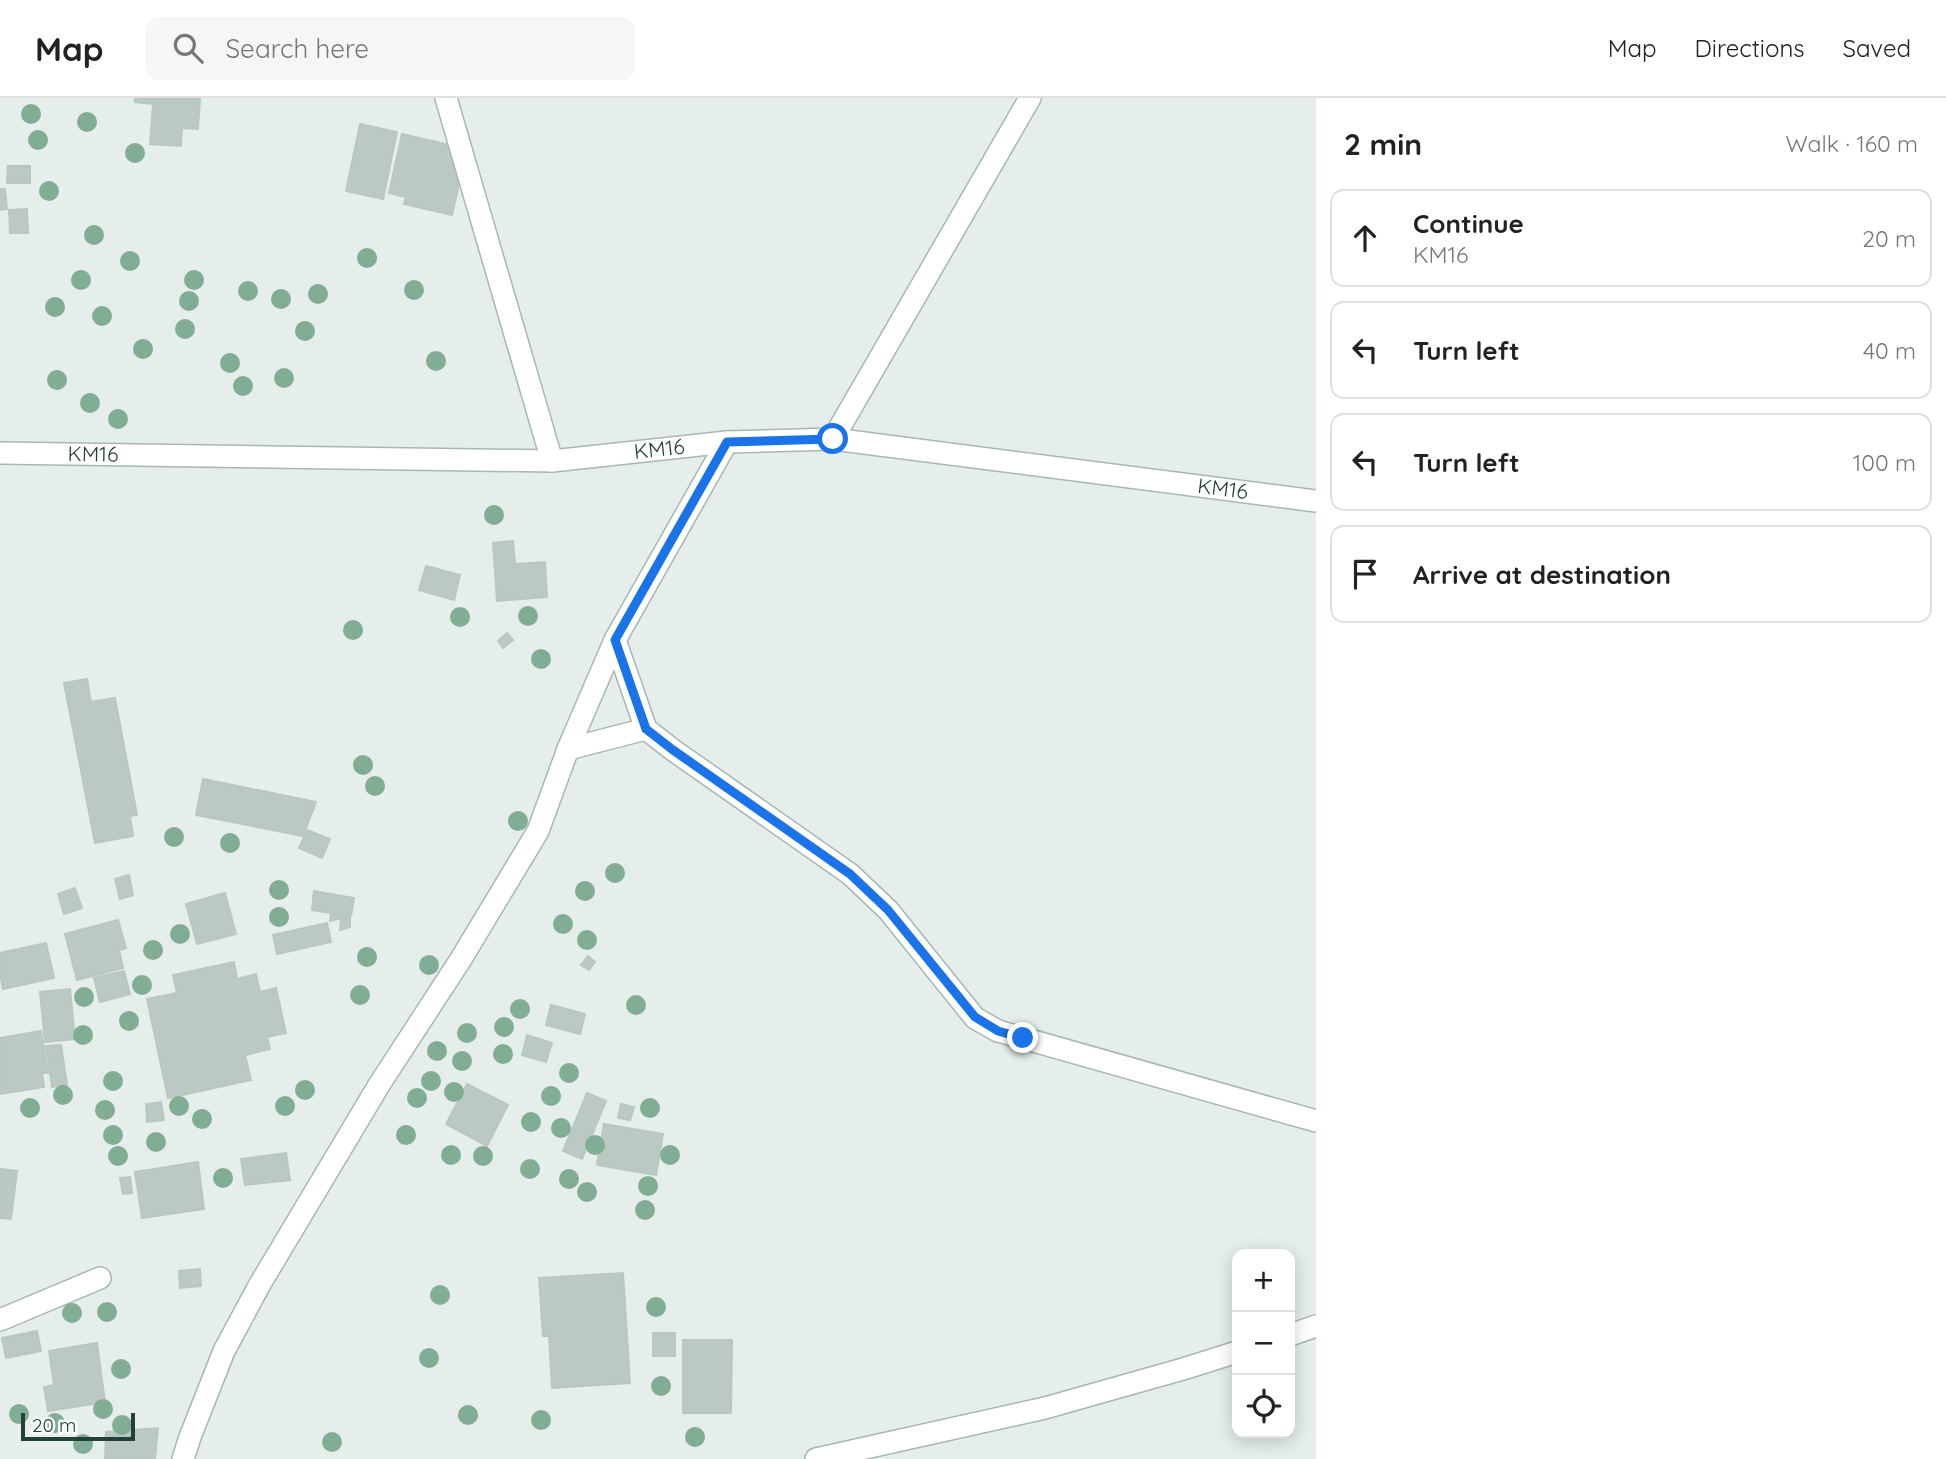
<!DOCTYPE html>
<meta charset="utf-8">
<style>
body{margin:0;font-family:Quicksand,sans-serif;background:#f6f6f6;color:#222}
.controls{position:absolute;right:21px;bottom:21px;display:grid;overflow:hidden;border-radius:14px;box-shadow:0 4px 18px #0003}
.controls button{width:63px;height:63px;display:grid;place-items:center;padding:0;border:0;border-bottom:2px solid #e0e0e0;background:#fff;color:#222;font:35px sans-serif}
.scale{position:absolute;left:21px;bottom:18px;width:114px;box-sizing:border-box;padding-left:7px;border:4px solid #244139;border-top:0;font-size:19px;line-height:24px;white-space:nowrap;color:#244139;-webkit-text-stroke:5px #f6faf8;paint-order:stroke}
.stop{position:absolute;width:21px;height:21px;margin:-16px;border:5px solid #1a73e8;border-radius:50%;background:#fff}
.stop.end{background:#1a73e8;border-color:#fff;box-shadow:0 2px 7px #0008}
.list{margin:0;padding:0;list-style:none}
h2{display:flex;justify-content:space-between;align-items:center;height:91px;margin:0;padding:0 28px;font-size:30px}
h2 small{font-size:23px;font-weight:400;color:#767676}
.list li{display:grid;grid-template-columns:46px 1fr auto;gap:21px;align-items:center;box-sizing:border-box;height:98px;margin:0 14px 14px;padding:0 14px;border:2px solid #e0e0e0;border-radius:14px}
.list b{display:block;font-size:26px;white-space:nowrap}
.list p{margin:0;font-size:23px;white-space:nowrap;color:#767676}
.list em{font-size:23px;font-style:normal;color:#767676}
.icon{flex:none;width:38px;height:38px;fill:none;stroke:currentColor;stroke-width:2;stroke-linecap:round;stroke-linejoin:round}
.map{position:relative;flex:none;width:1316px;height:1361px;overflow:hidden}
header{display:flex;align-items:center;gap:42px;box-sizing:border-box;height:98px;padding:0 35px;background:#fff;border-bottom:2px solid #e0e0e0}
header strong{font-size:33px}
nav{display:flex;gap:38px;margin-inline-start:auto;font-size:24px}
.search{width:490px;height:63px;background:#f6f6f6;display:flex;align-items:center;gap:18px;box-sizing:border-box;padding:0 24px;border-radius:14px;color:#767676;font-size:26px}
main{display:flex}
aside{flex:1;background:#fff}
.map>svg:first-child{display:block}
</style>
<header>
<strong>Map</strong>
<div class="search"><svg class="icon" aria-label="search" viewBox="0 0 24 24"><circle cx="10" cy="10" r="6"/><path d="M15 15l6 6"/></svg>Search here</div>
<nav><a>Map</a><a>Directions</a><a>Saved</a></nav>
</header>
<main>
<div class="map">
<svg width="1316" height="1361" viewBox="0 0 1316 1361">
<rect width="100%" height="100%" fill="#e5eeea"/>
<g fill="#bbc9c3" stroke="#b8c8c1" stroke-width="2">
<polygon points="135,0 200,0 198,31 182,30 181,48 150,46 153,6 135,4"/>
<polygon points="360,26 397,34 383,101 346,93"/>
<polygon points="402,36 467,51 452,117 404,106 406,99 389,95"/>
<polygon points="8,68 30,68 30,85 7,85"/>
<polygon points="0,91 5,91 7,111 0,112"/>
<polygon points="27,111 28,135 10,135 9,112"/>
<polygon points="513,443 515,466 545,464 547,499 497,503 493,445"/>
<polygon points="426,468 460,477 454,502 419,492"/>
<polygon points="507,535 513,542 503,550 498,543"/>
<polygon points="87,581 91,604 115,600 137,717 130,718 133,738 95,745 64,585"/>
<polygon points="203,681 316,704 303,738 196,717"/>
<polygon points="307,732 330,741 322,760 299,750"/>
<polygon points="129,777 133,797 120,801 115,781"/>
<polygon points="75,790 82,810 64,816 58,796"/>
<polygon points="314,793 354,800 351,818 330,823 331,815 312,812"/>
<polygon points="225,795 236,836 197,846 186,806"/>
<polygon points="350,820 350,829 340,832 341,822"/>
<polygon points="118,822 126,850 119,852 123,870 77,882 65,836"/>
<polygon points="327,825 331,844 277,856 273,837"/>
<polygon points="46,845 54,880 3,891 0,876 0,855"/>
<polygon points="588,858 595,864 589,872 581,867"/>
<polygon points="234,864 237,881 256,876 260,894 276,890 286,935 267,939 270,951 245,957 251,982 168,1000 147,901 177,895 173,877"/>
<polygon points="124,873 130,896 100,904 94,880"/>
<polygon points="70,891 75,941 45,944 40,894"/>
<polygon points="551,907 585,916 580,936 546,927"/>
<polygon points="41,933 48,975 42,975 44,989 0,996 0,940"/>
<polygon points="527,937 552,945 546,964 522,957"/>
<polygon points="61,947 67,987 52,989 46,948"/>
<polygon points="467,986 508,1007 487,1048 446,1026"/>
<polygon points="587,995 606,1003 582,1061 563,1053"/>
<polygon points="161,1004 164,1022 147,1024 146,1006"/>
<polygon points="621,1006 634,1009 630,1022 618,1020"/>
<polygon points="604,1026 663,1036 656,1077 597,1067"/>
<polygon points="286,1055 290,1082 245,1087 241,1061"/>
<polygon points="198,1064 204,1111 142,1120 135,1074"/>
<polygon points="0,1071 17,1073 11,1121 0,1120"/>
<polygon points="130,1079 132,1095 123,1096 120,1080"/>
<polygon points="200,1171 201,1188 180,1190 179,1173"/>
<polygon points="623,1175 630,1285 552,1290 549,1238 543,1238 539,1180"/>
<polygon points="37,1233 41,1253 6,1260 2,1240"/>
<rect x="653" y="1235" width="22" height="23"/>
<polygon points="683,1242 732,1242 731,1315 683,1315"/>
<polygon points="97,1245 105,1304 48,1313 44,1289 54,1287 49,1253"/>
<polygon points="158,1330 155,1361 105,1361 106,1334"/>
</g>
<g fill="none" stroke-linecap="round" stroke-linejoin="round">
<g stroke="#a7b7b1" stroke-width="24">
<g id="minor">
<polyline points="446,0 552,363"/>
<polyline points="833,341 1030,0"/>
<path id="s1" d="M 0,355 L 552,363 L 727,344 L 833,341 L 1316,403"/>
<polyline points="615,542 646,631 673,652 850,776 888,812 975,920 998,933 1316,1023"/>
<polyline points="568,651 646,631"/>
<polyline points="0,1222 100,1180"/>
<polyline points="1290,1237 1316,1228"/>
<polyline points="183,1361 190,1339 224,1253 260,1186 379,987 461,861 538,733 568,651 615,542 727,344"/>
<polyline points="816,1361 1045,1310 1183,1271 1237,1254"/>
</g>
</g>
<use href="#minor" stroke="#fff" stroke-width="21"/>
</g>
<g fill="#80ad93">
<circle cx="31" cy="16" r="10"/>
<circle cx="87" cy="24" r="10"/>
<circle cx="38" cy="42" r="10"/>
<circle cx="135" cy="55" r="10"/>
<circle cx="49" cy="93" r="10"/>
<circle cx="94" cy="137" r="10"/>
<circle cx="367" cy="160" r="10"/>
<circle cx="130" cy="163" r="10"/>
<circle cx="81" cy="182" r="10"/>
<circle cx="194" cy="182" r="10"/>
<circle cx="414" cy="192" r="10"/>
<circle cx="248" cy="193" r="10"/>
<circle cx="318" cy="196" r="10"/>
<circle cx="281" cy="201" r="10"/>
<circle cx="189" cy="203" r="10"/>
<circle cx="55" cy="209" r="10"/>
<circle cx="102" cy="218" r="10"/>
<circle cx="185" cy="231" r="10"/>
<circle cx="305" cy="233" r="10"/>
<circle cx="143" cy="251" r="10"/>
<circle cx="436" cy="263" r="10"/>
<circle cx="230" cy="265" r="10"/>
<circle cx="284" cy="280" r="10"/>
<circle cx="57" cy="282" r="10"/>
<circle cx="243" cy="288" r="10"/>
<circle cx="90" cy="305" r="10"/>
<circle cx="118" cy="321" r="10"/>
<circle cx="494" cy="417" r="10"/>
<circle cx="528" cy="518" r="10"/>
<circle cx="460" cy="519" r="10"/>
<circle cx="353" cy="532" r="10"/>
<circle cx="541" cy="561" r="10"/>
<circle cx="363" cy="667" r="10"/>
<circle cx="375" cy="688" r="10"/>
<circle cx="518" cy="723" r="10"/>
<circle cx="174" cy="739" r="10"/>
<circle cx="230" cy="745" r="10"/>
<circle cx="615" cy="775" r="10"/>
<circle cx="279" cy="792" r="10"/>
<circle cx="585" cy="793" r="10"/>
<circle cx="279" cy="819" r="10"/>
<circle cx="563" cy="826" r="10"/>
<circle cx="180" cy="836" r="10"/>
<circle cx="587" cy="842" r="10"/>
<circle cx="153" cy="852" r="10"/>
<circle cx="367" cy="859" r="10"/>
<circle cx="429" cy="867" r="10"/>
<circle cx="142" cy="887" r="10"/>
<circle cx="360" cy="897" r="10"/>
<circle cx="84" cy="899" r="10"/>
<circle cx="636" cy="907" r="10"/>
<circle cx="520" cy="911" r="10"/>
<circle cx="129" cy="923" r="10"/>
<circle cx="504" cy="929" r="10"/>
<circle cx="467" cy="935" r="10"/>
<circle cx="83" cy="937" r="10"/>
<circle cx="437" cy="953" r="10"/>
<circle cx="503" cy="956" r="10"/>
<circle cx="462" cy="963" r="10"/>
<circle cx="569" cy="975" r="10"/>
<circle cx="113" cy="983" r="10"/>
<circle cx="431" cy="983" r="10"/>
<circle cx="305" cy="992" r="10"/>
<circle cx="454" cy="994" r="10"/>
<circle cx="63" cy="997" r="10"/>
<circle cx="551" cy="998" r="10"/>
<circle cx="417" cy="1000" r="10"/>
<circle cx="179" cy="1008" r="10"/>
<circle cx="285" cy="1008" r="10"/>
<circle cx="30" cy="1010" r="10"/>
<circle cx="650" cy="1010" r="10"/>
<circle cx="105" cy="1012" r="10"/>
<circle cx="202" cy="1021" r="10"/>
<circle cx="531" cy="1024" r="10"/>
<circle cx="561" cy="1030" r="10"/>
<circle cx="113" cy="1037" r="10"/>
<circle cx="406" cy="1037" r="10"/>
<circle cx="156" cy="1044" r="10"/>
<circle cx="595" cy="1047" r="10"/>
<circle cx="451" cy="1057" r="10"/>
<circle cx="670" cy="1057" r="10"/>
<circle cx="118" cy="1058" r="10"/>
<circle cx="483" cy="1058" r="10"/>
<circle cx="530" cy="1071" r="10"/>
<circle cx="223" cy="1080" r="10"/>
<circle cx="569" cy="1081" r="10"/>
<circle cx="648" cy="1088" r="10"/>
<circle cx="587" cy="1094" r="10"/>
<circle cx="645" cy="1112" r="10"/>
<circle cx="440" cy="1197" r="10"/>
<circle cx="656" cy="1209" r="10"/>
<circle cx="107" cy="1214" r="10"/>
<circle cx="72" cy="1215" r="10"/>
<circle cx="429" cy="1260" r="10"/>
<circle cx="121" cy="1271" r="10"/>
<circle cx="661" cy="1288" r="10"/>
<circle cx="103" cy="1311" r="10"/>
<circle cx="19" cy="1316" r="10"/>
<circle cx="468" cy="1317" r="10"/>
<circle cx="541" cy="1322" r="10"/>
<circle cx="55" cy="1325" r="10"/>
<circle cx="122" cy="1327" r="10"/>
<circle cx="695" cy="1339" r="10"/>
<circle cx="332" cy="1344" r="10"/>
<circle cx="83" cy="1346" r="10"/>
</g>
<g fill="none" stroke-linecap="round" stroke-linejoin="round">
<polyline stroke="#1a73e8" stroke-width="9" points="833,341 727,344 615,542 646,631 673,652 850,776 888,812 975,919 998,933 1023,940"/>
</g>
<g text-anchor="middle" stroke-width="6" stroke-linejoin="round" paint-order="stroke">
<g font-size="21" fill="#244139" stroke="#f6faf8">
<text dy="7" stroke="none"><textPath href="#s1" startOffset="660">KM16</textPath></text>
<text dy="7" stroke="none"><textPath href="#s1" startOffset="93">KM16</textPath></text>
<text dy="7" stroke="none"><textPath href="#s1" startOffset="1227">KM16</textPath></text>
</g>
</g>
</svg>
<div class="controls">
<button>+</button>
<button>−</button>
<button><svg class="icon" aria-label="locate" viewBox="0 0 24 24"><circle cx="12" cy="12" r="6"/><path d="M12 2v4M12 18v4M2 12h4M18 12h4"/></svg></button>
</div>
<div class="scale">20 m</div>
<div class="stop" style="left:833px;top:341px"></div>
<div class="stop end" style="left:1023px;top:940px"></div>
</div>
<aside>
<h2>2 min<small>Walk · 160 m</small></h2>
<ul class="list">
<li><svg class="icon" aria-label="ahead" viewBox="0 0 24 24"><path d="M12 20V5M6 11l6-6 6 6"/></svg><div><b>Continue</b><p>KM16</p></div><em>20 m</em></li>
<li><svg class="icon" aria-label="left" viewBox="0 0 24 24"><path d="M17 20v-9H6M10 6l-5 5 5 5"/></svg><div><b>Turn left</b></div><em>40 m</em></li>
<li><svg class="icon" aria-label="left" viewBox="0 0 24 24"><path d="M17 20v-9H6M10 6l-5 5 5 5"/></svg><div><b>Turn left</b></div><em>100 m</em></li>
<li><svg class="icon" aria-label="arrive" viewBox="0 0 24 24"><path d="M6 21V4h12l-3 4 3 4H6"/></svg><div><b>Arrive at destination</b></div></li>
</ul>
</aside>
</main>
